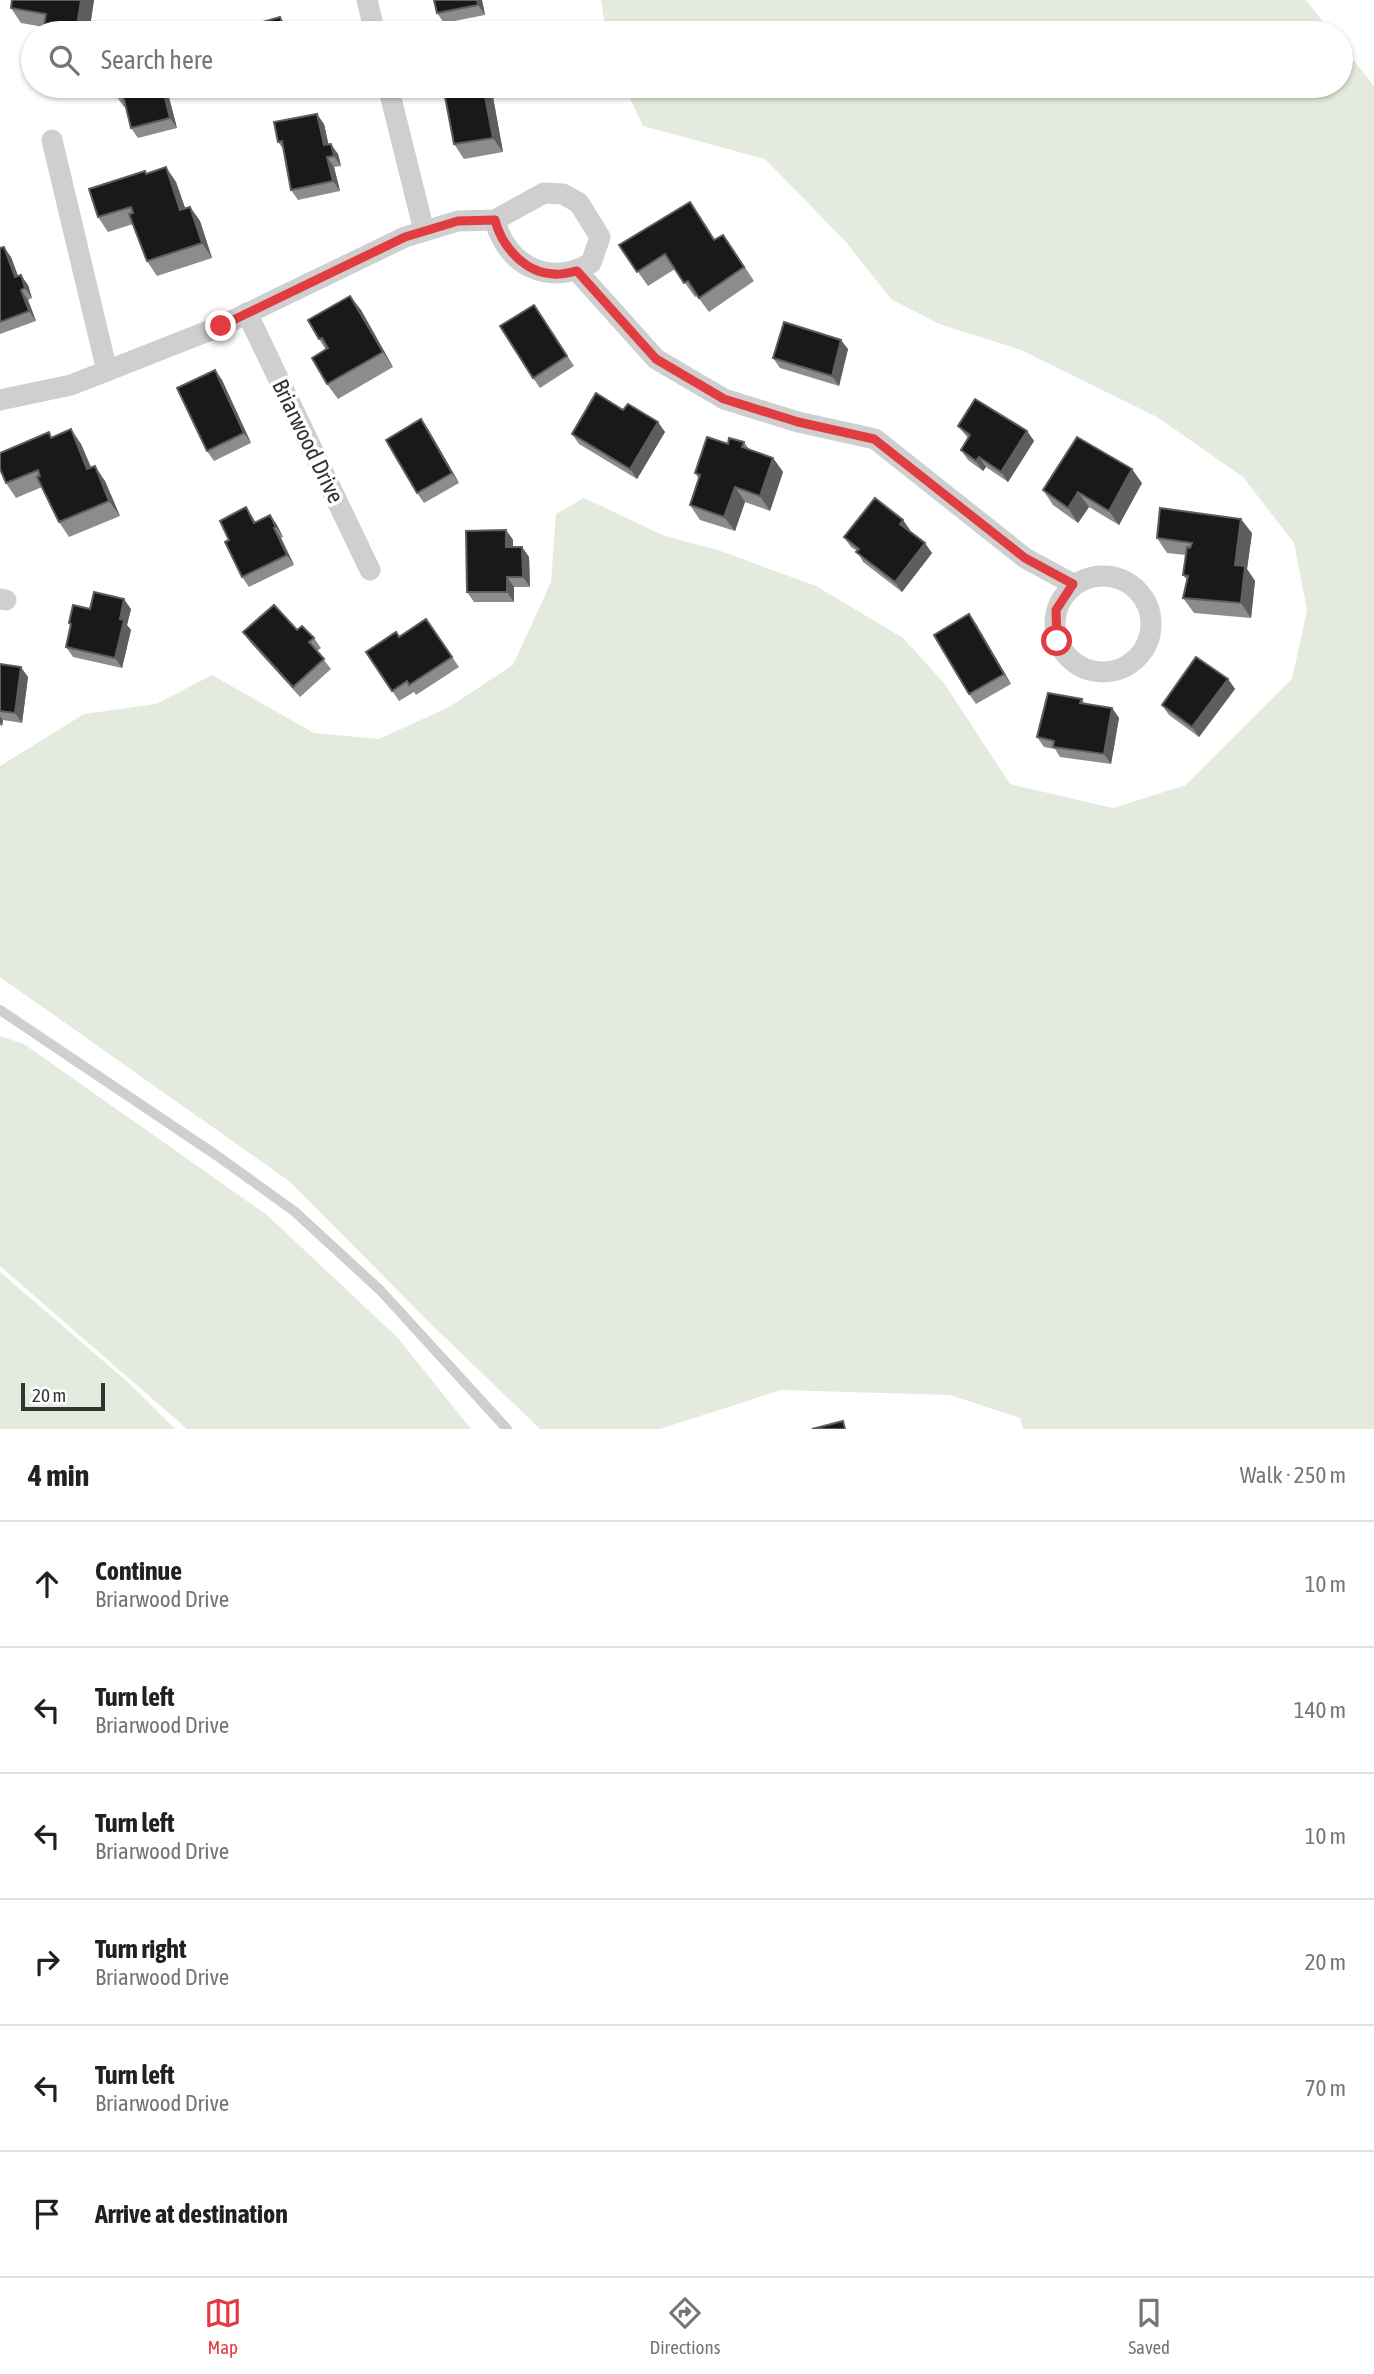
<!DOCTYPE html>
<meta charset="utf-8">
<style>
body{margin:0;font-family:"Asap Condensed",sans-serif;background:#f6f6f6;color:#202124}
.scale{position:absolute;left:21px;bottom:18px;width:84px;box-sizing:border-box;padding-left:7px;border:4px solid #323232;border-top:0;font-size:19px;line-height:24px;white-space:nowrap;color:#323232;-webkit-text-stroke:5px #fff;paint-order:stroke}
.stop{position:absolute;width:21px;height:21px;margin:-16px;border:5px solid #e13c40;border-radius:50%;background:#fff}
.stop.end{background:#e13c40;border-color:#fff;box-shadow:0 2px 7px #0008}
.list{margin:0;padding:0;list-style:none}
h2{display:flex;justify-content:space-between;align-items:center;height:91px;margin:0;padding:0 28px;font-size:30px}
h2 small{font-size:23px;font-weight:400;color:#757577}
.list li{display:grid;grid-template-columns:46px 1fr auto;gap:21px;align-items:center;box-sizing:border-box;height:126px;padding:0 28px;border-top:2px solid #e0e0e0}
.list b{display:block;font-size:26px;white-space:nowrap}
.list p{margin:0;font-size:23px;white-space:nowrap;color:#757577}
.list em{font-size:23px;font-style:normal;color:#757577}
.icon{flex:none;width:38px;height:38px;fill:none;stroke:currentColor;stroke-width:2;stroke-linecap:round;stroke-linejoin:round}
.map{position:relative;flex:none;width:1374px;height:1429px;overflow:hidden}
.search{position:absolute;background:#fff;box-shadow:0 2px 5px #0004;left:21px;right:21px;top:21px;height:77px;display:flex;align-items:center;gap:18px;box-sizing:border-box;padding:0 24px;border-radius:38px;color:#757577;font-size:26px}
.sheet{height:847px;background:#fff}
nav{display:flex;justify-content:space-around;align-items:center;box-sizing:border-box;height:98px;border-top:2px solid #e0e0e0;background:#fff;font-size:19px;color:#757577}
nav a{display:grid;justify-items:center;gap:4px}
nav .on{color:#e13c40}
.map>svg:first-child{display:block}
</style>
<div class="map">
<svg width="1374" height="1429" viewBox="0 0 1374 1429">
<rect width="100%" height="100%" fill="#fff"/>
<g fill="#e4ebde">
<polygon points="601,0 1306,0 1332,33 606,33"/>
<polygon points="1341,44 1374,86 1374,1429 1023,1429 1020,1418 950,1395 781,1390 660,1429 540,1429 434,1327 289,1181 0,977 0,766 84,714 156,704 212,675 314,733 379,739 449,707 513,665 551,582 556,514 584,498 665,536 718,550 816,586 903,638 944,683 1010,784 1113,808 1186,785 1292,679 1307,610 1294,543 1243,477 1157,417 1021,350 939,324 891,299 846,242 765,159 643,126 624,86 1341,86"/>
<polygon points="0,1036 24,1044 267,1215 398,1338 471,1429 187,1429 0,1266"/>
<polygon points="0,1272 130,1384 175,1429 0,1429"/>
</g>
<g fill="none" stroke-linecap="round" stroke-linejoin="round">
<polyline stroke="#cfcfcf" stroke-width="10" points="0,1010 216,1155 294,1211 380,1290 507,1429"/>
<g stroke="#cfcfcf" stroke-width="21">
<polyline points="367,0 375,33"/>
<polyline points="388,86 424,231"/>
<polyline points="52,140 107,371"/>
<polyline points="577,271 656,359 724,399 798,422 875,439 1025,558 1073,584"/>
<polyline points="247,313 370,570"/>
<path d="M 0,400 L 71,385 L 221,326 L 405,237 L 458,221 L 495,220 L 544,193 L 563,194 L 579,203 L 600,237 L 591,263 C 550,287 506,266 495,220"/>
<circle cx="1103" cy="624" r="48"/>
<polyline points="0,599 6,600"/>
</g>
</g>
<g fill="#8c8c8c">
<polygon points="94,0 89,33 45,33 43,31 44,27 21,23 11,8"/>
<polygon points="434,0 482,0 485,15 444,23 437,13"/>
<polygon points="113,86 166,86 177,128 138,138 131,128 126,106 124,107 117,97"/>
<polygon points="266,86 295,86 271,93"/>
<polygon points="491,86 503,152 464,159 454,144"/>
<polygon points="324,124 328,144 338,154 341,166 334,167 340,191 298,200 291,190 284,150 278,142"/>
<polygon points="147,173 176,182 185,208 190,207 200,221 212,258 157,276 147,261 133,224 108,232 98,217"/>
<polygon points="700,216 715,240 733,249 754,281 709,312 697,296 695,297 675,269 648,286 619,245"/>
<polygon points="0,248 11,257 18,276 28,285 32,298 28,300 36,321 0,334"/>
<polygon points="350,296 361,310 393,367 338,399 327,384 326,350 319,339"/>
<polygon points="534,305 574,366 540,388 533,378"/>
<polygon points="848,349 839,386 780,368 773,358"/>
<polygon points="215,370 222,380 251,443 214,461 207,451"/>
<polygon points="623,410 665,432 637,479 579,444 572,434"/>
<polygon points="958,426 1027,431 1034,441 1008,482 986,467 983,471 968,460 961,450 968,438"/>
<polygon points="428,429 459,483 424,503 417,493"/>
<polygon points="52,437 81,444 91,467 105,481 120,516 69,537 59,522 42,487 16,498 6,483"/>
<polygon points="744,442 749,449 773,458 783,472 770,511 745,502 735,531 700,520 690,505 699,479 695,473 728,444"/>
<polygon points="1142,483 1119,525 1089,507 1078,523 1053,505 1043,490"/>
<polygon points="246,507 256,522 270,515 277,525 283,537 281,538 294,565 249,587 242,577 229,540"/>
<polygon points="903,520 910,530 909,531 932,553 902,592 863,562 857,551 851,547 844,537"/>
<polygon points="506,530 513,540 513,547 522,547 529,557 530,587 514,587 514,602 474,602 467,592"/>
<polygon points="1252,533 1247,569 1255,581 1251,618 1194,613 1183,598 1187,580 1183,575 1186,555 1167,553 1157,538"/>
<polygon points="90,609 131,609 127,625 131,630 122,668 73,657 66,647 71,626 69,623"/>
<polygon points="426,619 459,667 416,695 414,692 399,701 366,652 399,637"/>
<polygon points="976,624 1011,684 976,704 969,694"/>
<polygon points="297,630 314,638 321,648 317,651 331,669 300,697 250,642 243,632"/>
<polygon points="0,664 28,677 22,723 3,720 2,726 0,725"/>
<polygon points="1228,679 1235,689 1199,737 1169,715 1162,705"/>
<polygon points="1082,699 1085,704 1112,708 1119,718 1111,764 1060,757 1055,749 1044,747 1037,737"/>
</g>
<g fill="#5e5e5e">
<polygon points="81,0 94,0 89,33 76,33"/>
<polygon points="477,0 482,0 485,15 478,5"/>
<polygon points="280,17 287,27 289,33 285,31"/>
<polygon points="162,86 166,86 177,128 170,118"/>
<polygon points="483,86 491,86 503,152 493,138"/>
<polygon points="317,114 324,124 331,155 324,145"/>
<polygon points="331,144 338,154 341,166 334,156"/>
<polygon points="327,157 334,167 340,191 333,181"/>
<polygon points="166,167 176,182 191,225 180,210"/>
<polygon points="190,207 200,221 212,258 202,243"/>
<polygon points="4,247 11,257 22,287 15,277"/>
<polygon points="21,275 28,285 32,298 25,288"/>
<polygon points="21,290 28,300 36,321 29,311"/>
<polygon points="350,296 361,310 393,367 383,352"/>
<polygon points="841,340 848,349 839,386 832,376"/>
<polygon points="215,370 222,380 251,443 244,433"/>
<polygon points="421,419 428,429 459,483 452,473"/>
<polygon points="658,422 665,432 637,479 630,469"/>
<polygon points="71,429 81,444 98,484 87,469"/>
<polygon points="1027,431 1034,441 1008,482 1001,472"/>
<polygon points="979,457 986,467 983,471 976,461"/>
<polygon points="773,458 783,472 770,511 760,496"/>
<polygon points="95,466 105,481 120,516 109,501"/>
<polygon points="1132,469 1142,483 1119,525 1109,511"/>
<polygon points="735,487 745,502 735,531 724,517"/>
<polygon points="1078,492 1089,507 1078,523 1068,508"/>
<polygon points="270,515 277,525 283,537 276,527"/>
<polygon points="1241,519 1252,533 1247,569 1255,581 1251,618 1241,603 1235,565"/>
<polygon points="903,520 910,530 907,534 900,524"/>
<polygon points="274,528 281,538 294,565 287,555"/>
<polygon points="506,530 513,540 513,557 506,547"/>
<polygon points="925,543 932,553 902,592 895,582"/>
<polygon points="522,547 529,557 530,587 523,577"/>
<polygon points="507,577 514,587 514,602 507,592"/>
<polygon points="124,599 131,609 127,625 131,630 122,668 115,658 120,619"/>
<polygon points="969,614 976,624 1011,684 1004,674"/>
<polygon points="21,667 28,677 22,723 15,713"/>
<polygon points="1228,679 1235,689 1199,737 1192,727"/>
<polygon points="1112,708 1119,718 1111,764 1104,754"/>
<polygon points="0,716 3,720 2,726 0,722"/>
</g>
<g fill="#191919" stroke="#5e5e5e" stroke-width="2">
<polygon points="12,0 81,0 76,33 55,33 43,31 46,14 11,8"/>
<polygon points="434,0 477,0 478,5 437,13"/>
<polygon points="280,17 285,31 302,28 305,33 251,33 249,26"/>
<polygon points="113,86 162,86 170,118 131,128 123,95 117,97"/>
<polygon points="443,86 483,86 493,138 454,144"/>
<polygon points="317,114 324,145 331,144 334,156 327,157 333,181 291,190 282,141 278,142 274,122"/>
<polygon points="166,167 180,210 190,207 202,243 147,261 129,214 133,213 131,207 98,217 89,189 145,171 146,174"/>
<polygon points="690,202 714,240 723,235 744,267 699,298 688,281 684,283 665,254 637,272 619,245"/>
<polygon points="4,247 15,277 21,275 25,288 21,290 29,311 0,322 0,248"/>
<polygon points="350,296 383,352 327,384 312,358 328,348 322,338 319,339 308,320"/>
<polygon points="534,305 567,356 533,378 500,326"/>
<polygon points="784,322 841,340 832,376 773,358"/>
<polygon points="215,370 244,433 207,451 177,388"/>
<polygon points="596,393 623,410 628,404 658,422 630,469 572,434"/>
<polygon points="975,399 1027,431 1001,472 979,457 976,461 961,450 970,435 958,426"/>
<polygon points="421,419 452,473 417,493 386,440"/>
<polygon points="71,429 87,469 95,466 109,501 59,522 37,477 40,476 38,470 6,483 0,469 0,453 49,432 51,438"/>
<polygon points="707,437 728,444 729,438 744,442 742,447 773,458 760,496 735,487 724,517 690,505 700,475 695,473"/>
<polygon points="1077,437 1132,469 1109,511 1078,492 1068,508 1043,490"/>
<polygon points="875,498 903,520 900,524 925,543 895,582 856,552 859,549 844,537"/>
<polygon points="246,507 254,523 270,515 276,527 274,528 287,555 242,577 225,542 229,540 220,521"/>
<polygon points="1160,508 1241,519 1235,565 1245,566 1241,603 1183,598 1188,576 1183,575 1187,547 1190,548 1192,543 1157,538"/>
<polygon points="506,530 506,547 522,547 523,577 507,577 507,592 467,592 466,531"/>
<polygon points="94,592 124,599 120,619 124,620 115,658 66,647 71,624 69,623 73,605 90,609"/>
<polygon points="274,605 297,630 302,626 314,638 309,642 324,659 293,687 243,632"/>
<polygon points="969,614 1004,674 969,694 934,635"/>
<polygon points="426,619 452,657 409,685 407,681 392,691 366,652 396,632 399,637"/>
<polygon points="1196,657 1228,679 1192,727 1162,705"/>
<polygon points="0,664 21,667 15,713 0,711"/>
<polygon points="1048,693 1082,699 1080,703 1112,708 1104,754 1053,747 1054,741 1037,737"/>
<polygon points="843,1421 845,1429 812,1429"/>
</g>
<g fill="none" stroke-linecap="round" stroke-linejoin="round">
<path stroke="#e13c40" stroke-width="9" d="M 221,326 L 405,237 L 458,221 L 495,220 C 502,247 525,273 554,274 C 562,275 570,272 577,271 L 656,359 L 724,399 L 798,422 L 874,439 L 1025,558 L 1073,584 L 1056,610 L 1057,641"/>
</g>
<g text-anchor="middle" stroke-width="7" stroke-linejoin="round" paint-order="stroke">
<g font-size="23" fill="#323232" stroke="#fff">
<text transform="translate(308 441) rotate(64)" y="8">Briarwood Drive</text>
</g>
</g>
</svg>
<div class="scale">20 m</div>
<div class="stop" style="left:1057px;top:641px"></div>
<div class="stop end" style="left:221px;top:326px"></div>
<div class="search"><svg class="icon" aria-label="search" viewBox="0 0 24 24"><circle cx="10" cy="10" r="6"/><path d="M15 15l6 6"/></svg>Search here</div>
</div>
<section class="sheet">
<h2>4 min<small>Walk · 250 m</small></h2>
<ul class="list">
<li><svg class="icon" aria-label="ahead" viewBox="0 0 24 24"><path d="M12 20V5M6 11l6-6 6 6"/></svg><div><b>Continue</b><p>Briarwood Drive</p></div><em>10 m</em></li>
<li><svg class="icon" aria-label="left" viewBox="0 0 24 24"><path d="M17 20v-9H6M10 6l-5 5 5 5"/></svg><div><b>Turn left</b><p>Briarwood Drive</p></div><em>140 m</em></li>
<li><svg class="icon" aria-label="left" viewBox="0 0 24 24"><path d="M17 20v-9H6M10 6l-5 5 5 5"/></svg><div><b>Turn left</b><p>Briarwood Drive</p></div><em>10 m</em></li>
<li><svg class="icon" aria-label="right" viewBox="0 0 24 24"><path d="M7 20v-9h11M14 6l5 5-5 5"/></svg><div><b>Turn right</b><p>Briarwood Drive</p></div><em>20 m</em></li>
<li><svg class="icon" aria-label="left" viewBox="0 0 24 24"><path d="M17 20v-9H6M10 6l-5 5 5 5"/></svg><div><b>Turn left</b><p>Briarwood Drive</p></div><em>70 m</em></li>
<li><svg class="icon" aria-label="arrive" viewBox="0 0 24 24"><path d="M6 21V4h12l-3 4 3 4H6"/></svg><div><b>Arrive at destination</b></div></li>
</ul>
</section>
<nav>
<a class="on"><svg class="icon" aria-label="map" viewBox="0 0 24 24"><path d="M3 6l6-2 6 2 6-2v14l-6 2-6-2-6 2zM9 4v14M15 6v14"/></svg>Map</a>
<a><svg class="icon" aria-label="directions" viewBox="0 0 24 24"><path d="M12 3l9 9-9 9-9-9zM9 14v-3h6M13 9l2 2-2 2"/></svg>Directions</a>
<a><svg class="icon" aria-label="saved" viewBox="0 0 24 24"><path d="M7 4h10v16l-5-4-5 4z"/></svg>Saved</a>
</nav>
